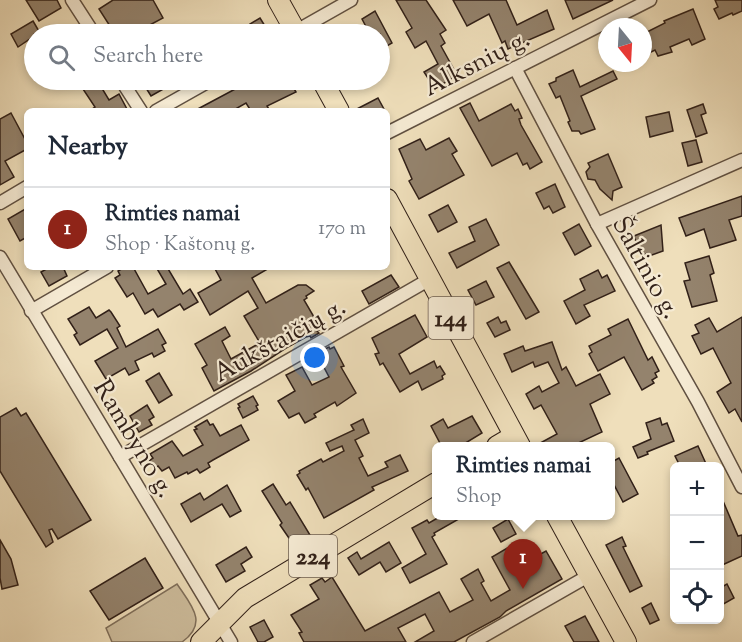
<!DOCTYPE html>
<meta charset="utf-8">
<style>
body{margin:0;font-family:"Sorts Mill Goudy",serif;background:#f6f6f7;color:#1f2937}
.controls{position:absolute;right:18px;bottom:18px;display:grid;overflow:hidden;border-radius:9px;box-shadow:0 3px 9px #0003}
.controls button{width:54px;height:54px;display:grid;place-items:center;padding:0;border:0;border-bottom:2px solid #e0e1e3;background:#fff;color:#1f2937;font:30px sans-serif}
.compass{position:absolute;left:598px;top:18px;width:54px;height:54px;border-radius:50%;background:#fff;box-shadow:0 3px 9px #0003;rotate:162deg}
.you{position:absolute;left:315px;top:358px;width:21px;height:21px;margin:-15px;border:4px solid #fff;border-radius:50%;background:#1a73e8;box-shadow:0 0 0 9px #1a73e833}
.badge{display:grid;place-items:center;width:39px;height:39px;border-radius:50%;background:#8f2418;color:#fff;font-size:20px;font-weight:700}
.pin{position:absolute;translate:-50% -50px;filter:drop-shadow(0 2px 3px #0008)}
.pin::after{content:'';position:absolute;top:32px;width:21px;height:18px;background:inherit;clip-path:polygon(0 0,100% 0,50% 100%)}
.popup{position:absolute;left:432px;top:442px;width:183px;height:78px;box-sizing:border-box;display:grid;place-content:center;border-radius:9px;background:#fff;filter:drop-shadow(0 2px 4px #0005);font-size:20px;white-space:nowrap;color:#747a83}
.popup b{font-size:22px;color:#1f2937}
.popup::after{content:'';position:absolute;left:50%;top:100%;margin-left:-12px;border:12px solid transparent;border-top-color:#fff}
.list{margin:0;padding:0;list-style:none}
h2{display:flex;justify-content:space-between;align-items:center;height:78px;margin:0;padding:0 24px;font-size:26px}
h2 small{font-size:20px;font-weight:400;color:#747a83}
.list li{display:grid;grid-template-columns:39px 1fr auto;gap:18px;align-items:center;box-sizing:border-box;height:84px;padding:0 24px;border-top:2px solid #e0e1e3}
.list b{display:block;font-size:22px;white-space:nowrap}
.list p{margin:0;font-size:20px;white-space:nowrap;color:#747a83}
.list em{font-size:20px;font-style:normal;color:#747a83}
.icon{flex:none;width:33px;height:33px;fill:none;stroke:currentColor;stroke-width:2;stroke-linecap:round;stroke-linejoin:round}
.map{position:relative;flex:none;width:742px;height:642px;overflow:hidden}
.search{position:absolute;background:#fff;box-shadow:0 3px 9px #0003;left:24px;top:24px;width:366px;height:66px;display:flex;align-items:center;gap:15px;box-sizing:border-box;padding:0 21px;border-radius:33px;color:#747a83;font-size:22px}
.panel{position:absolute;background:#fff;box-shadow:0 3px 9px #0003;left:24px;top:108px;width:366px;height:162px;border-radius:9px}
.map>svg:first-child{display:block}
</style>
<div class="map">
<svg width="742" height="642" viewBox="0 0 742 642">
<rect width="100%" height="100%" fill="#efdfbb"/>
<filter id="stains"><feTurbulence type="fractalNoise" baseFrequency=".00333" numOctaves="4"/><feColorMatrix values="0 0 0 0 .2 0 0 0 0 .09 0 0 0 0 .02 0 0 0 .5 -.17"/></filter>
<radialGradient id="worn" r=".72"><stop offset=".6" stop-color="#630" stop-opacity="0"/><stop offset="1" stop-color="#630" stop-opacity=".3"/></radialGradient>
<path fill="#cfbf9f" stroke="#80705c" stroke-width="1.5" d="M 177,584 C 191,605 209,623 182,642 L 112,642 L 106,628 Z"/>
<g fill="#94836d" stroke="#312018" stroke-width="1.5">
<polygon points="26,0 57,0 61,8 39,21"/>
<polygon points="113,0 153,0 163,18 133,34 115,34 99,9"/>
<polygon points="396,0 426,0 446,30 440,34 445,43 441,46 457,75 435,89 424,72 438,64 426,41 415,48 406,32 412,28"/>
<polygon points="453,0 506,0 517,25 547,10 554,29 508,49 505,41 502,43 489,14 467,26"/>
<polygon points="565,0 613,0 573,19"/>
<polygon points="715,0 742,0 742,11 733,15 732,13 719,19 714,9 718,7"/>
<polygon points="693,9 705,39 692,45 689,39 670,47 672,52 658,56 655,50 643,56 643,34 665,23 664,21"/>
<polygon points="375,11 392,43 380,50 380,34 370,34 362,19"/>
<polygon points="260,18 268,31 262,34 256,34 250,24"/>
<polygon points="33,21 40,33 34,34 34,36 18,47 11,34"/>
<polygon points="573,70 580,87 613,71 617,79 581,96 595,129 581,134 579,131 572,131 568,122 570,121 560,96 556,98 549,84 556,81 556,78"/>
<polygon points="77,80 97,80 109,100 119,94 128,111 89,111 95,107"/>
<polygon points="141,80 163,80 167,87 151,96"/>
<polygon points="252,80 289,80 296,92 267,106 270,111 251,111 246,103 232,111 194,111"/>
<polygon points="378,98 385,111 353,111"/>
<polygon points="470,103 479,121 511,104 515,111 518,109 522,118 519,119 521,125 542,162 530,169 527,163 523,165 517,153 492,166 460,108"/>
<polygon points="703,104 706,113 701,115 707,133 696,137 687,110"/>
<polygon points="669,112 673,131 650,137 646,117"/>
<polygon points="11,113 27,143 27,149 5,161 14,177 0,185 0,119"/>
<polygon points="449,138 457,151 452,154 464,175 419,199 409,181 412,179 399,149 420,139 426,150"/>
<polygon points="696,140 702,162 688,166 682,143"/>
<polygon points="608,154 622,187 613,191 612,200 600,189 595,180 588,179 586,172 590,167 588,163"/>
<polygon points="555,184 565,207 553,213 549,206 544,209 536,193"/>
<polygon points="742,196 742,216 729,220 736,240 710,248 704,229 686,236 679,218"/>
<polygon points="448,205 457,222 438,232 429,215"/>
<polygon points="27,208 27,237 20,241 8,219"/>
<polygon points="486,219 499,245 457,268 449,253 475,241 469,227"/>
<polygon points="579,224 591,246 575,255 563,233"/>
<polygon points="661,225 663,251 649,256 648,253 641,256 634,236"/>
<polygon points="709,256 714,273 710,275 717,301 692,307 684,281 690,280 685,263"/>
<polygon points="509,262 539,312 526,319 497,268"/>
<polygon points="50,267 63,267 67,276 49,286 41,272"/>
<polygon points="125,267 133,267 148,294 166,284 156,267 167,267 183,294 190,289 198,302 184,310 180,304 158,317 153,309 145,314 133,293 127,297 115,278 120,275 118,271"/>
<polygon points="214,267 271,267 252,278 266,303 298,285 306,285 314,291 306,296 307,298 304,300 321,329 317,331 319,333 311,338 310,336 306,337 286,348 251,371 214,391 202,368 207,365 195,344 225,327 230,336 222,341 231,359 260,343 244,316 258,308 248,291 210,315 198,293 221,280"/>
<polygon points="598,270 602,278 607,275 615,291 584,305 590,316 576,324 564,301 585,290 580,279"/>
<polygon points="391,275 399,287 369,304 362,291"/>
<polygon points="486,281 494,297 476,305 468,290"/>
<polygon points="89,307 96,318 109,310 111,312 120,326 117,328 126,347 158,329 166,343 162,345 165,351 154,357 152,353 135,361 139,370 129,375 125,368 106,379 95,361 118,348 107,329 80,345 74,335 77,333 68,319"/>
<polygon points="415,315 427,337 399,354 410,374 434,361 437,368 440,366 445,374 442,376 443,379 422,390 418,381 400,392 383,363 380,365 375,354 379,353 372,338"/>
<polygon points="498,317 501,323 506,321 510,330 495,337 487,323"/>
<polygon points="742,317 742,422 735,409 729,413 717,392 731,383 713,348 701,354 692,336 699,333 695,325 709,318 717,332"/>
<polygon points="628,319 648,360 652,357 659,371 655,373 657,377 652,380 654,383 642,390 624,357 598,371 589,354 592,352 589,346 611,335 608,329"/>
<polygon points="552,342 562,370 566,367 576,386 600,374 610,394 590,404 602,432 570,447 533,447 557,434 541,405 534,409 526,394 539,386 542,392 559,383 548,362 535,367 533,362 512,372 504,354 523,346 525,351"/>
<polygon points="329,347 330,349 334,347 344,366 341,367 356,393 337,406 335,402 314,414 316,417 305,423 299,413 289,418 278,401 295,391 286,375 302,367 312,385 329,377 318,356 320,355 319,352"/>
<polygon points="159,373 172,395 159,403 146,381"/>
<polygon points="253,396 258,405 256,406 258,410 243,418 238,408 240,407 238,404"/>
<polygon points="147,405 154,417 149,420 152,425 139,432 130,416"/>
<polygon points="16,408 21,416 26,413 91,520 58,539 52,529 49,530 53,542 46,547 0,471 0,417"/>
<polygon points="472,416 482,433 459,447 442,447 431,426 443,419 448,428"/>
<polygon points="660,418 662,425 667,423 674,441 647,452 648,454 638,458 633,447 651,439 646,423"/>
<polygon points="363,419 369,433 355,440 363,456 359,458 368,476 388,467 385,462 400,455 408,471 372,487 374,490 324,518 308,488 306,490 297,475 300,473 299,471 321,459 323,462 344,451 342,446 330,451 326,443 354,430 351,425"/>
<polygon points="207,420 210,425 213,424 220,436 241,425 249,440 213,460 208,463 210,467 200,473 197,469 188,474 187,472 175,478 169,467 162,471 158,466 154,469 149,461 153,458 150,454 172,441 183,456 203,445 194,430 197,429 195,427"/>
<polygon points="698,446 707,466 680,466 675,456"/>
<polygon points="619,458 638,494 623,502 610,477 610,463"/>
<polygon points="273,484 286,505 290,502 310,535 299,542 297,538 291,541 280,525 282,523 262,491"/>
<polygon points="227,485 241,511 230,517 222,504 191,522 181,504 200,493 204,500"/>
<polygon points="720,494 738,536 742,535 742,556 720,566"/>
<polygon points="441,516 464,516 434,533 435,535 432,537 447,564 410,583 402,568 426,554 412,528 427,520 429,523"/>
<polygon points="508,519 516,534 501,542 493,528"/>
<polygon points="622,537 626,546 623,547 642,586 630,592 606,545"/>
<polygon points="0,540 11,559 18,585 2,589 0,578"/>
<polygon points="389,542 401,563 386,572 380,562 359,575 348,558 357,552 361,559"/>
<polygon points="246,547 252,557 241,564 245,571 226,582 216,565"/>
<polygon points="509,547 519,566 546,551 562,579 506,611 500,617 454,642 415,642 434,631 425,614 398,628 406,642 304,642 299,633 302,632 291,615 319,599 310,585 322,578 325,582 332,577 365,631 439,592 450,612 473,600 461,579 478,569 484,581 481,583 491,601 510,590 492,557"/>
<polygon points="145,558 163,588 109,620 90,591"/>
<polygon points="727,584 734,598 720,606 720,588"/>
<polygon points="651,603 659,620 650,624 642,608"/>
<polygon points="585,616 599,642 574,642 565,626"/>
<polygon points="264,620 273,637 264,642 258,642 250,627"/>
</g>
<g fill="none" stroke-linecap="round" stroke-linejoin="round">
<g stroke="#605041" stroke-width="15">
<g id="minor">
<polyline points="72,0 94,34"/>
<polyline points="291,34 351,0"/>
<polyline points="515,68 597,224 698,402 742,487"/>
<polyline points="121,80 141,111"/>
<polyline points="156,111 211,80"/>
<polyline points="387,133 650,0"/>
<polyline points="0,203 27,187"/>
<polyline points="597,224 742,160"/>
<polyline points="0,257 231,642"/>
<polyline points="31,311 107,267"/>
<polyline points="120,457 430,279"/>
<polyline points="473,642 590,575"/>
</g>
</g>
<g stroke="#312018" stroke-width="22">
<g id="primary">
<polyline points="278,0 297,34"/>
<polyline points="322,80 339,111"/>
<polyline points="387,199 520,446"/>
<polyline points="497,446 514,436"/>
<polyline points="557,516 626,642"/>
<polyline points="201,642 245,598 436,483"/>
</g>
</g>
<use href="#minor" stroke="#f5ead3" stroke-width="12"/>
<use href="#primary" stroke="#efdfbb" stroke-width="20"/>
</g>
<g text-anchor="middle" stroke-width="4.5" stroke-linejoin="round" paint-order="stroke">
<g fill="#f5ead3" stroke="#6c5d50" stroke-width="1.5">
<rect x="428.5" y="297" width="45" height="42" rx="4.5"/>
<rect x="289" y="535" width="48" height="42" rx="4.5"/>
</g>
<g font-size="24" font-weight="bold" fill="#312018">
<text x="451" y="326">144</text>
<text x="313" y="564">224</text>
</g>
<g font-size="26" fill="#312018" stroke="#f5ead3">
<text transform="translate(476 62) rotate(-27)" y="9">Alksnių g.</text>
<text transform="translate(647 267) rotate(61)" y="9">Šaltinio g.</text>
<text transform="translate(279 339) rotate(-29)" y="9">Aukštaičių g.</text>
<text transform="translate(135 438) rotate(59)" y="9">Rambyno g.</text>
</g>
</g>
<rect width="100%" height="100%" filter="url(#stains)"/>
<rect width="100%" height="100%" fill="url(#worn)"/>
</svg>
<div class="controls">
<button>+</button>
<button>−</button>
<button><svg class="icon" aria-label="locate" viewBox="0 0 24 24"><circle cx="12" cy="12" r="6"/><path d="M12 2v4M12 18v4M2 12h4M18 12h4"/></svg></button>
</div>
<svg class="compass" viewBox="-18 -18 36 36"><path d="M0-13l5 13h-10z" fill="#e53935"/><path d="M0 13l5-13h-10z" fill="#747a83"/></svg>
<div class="you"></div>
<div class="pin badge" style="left:523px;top:589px">1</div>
<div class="popup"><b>Rimties namai</b>Shop</div>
<div class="search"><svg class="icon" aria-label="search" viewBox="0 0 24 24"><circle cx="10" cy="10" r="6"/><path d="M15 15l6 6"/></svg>Search here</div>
<section class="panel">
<h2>Nearby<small></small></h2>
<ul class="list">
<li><span class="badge">1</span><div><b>Rimties namai</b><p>Shop · Kaštonų g.</p></div><em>170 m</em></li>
</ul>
</section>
</div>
